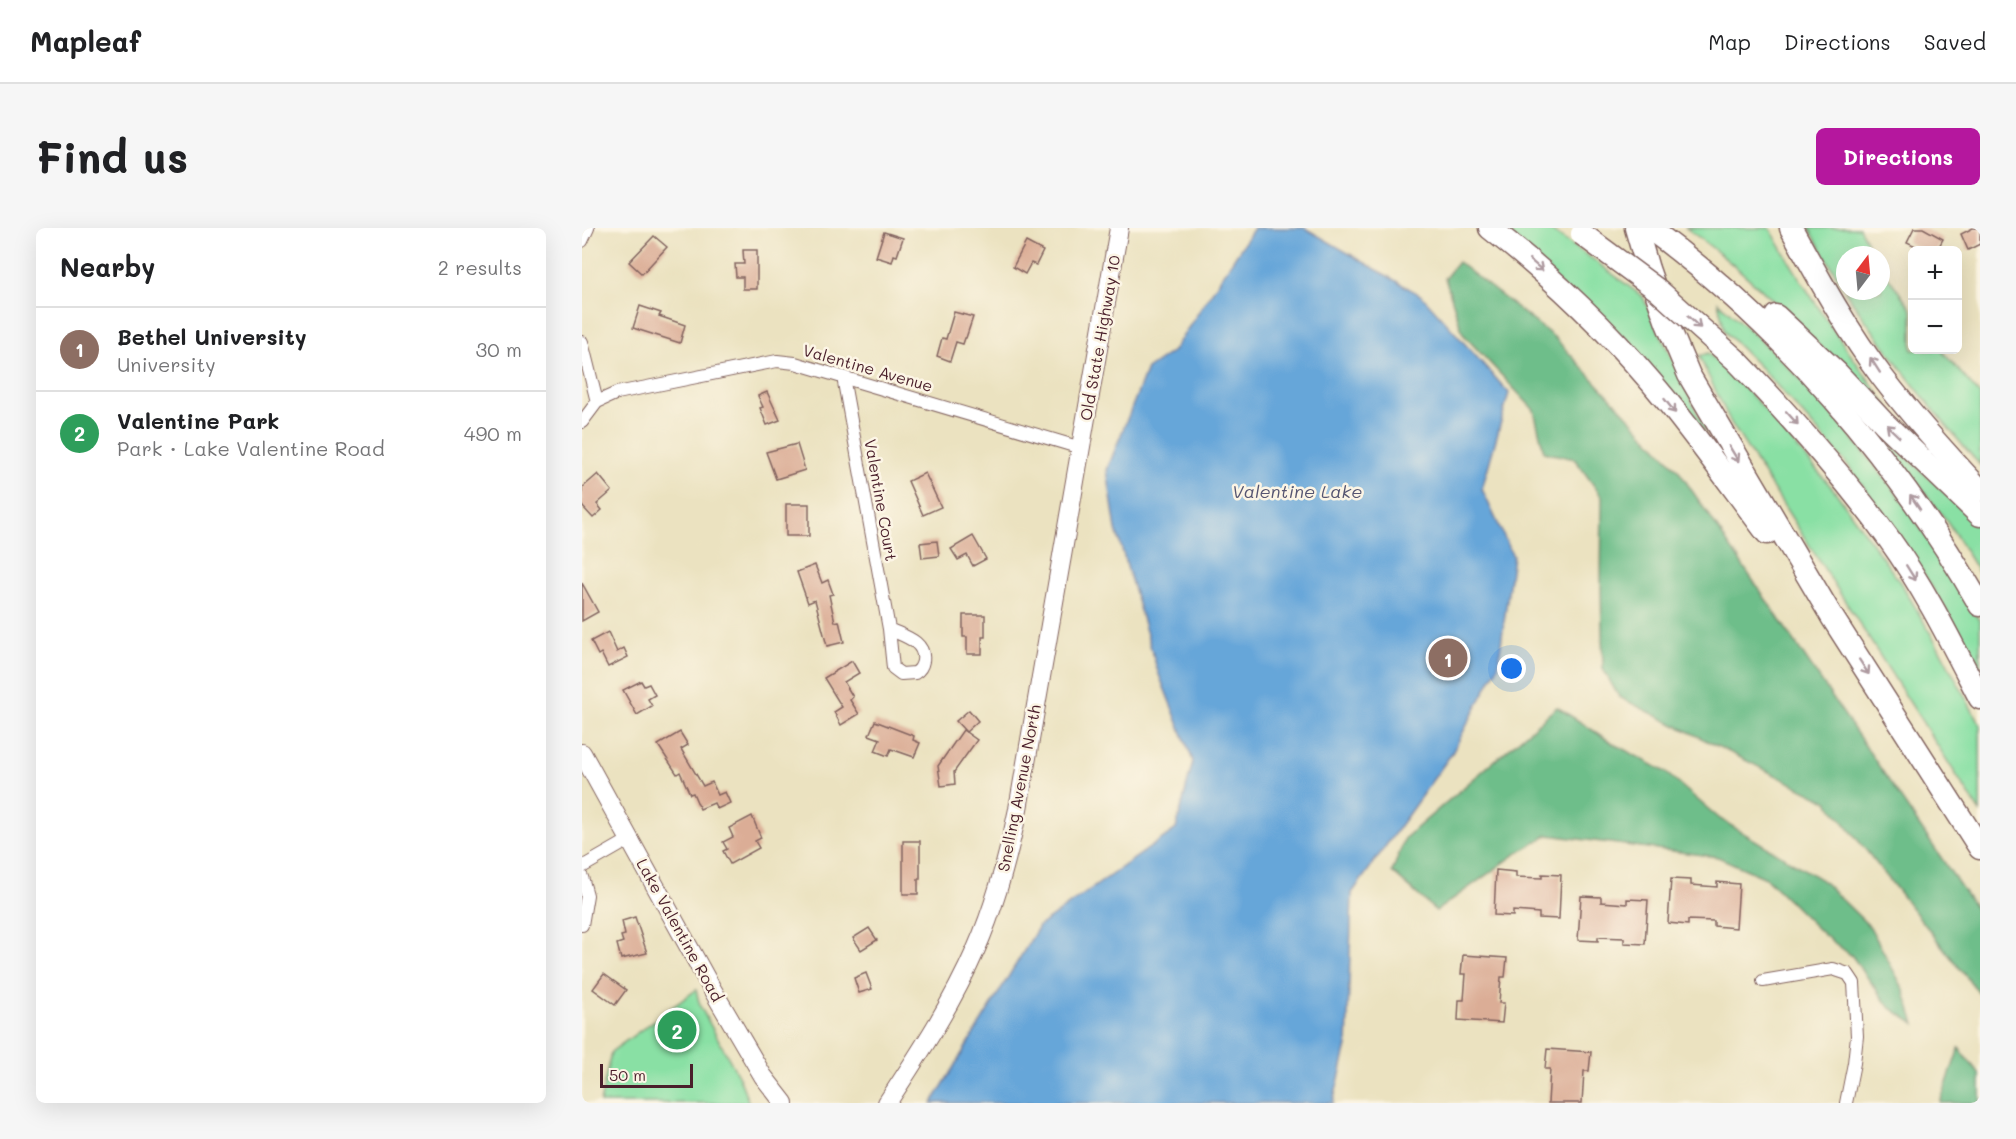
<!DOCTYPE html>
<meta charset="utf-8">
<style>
body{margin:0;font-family:Mali,sans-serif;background:#f6f6f6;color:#202124}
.controls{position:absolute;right:18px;top:18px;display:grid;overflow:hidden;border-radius:9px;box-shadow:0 6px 24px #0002}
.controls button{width:54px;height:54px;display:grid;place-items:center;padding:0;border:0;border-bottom:2px solid #e0e0e0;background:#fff;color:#202124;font:30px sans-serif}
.compass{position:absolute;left:1254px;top:18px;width:54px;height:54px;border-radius:50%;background:#fff;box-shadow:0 6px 24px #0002;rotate:16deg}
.scale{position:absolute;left:18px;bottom:15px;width:93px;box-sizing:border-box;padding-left:6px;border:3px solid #4a1f2b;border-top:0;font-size:16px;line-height:21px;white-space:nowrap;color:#4a1f2b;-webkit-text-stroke:4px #fcf5e5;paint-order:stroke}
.you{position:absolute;left:930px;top:441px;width:21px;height:21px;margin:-15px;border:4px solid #fff;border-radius:50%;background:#1a73e8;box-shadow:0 0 0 9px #1a73e833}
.badge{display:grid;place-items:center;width:39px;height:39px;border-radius:50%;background:#b5179e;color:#fff;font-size:20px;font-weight:700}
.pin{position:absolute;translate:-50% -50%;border:3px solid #fff;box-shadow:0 2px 6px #0006}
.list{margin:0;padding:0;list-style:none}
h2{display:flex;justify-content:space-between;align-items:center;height:78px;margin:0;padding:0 24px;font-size:26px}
h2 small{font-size:20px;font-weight:400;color:#757577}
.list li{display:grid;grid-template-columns:39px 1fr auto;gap:18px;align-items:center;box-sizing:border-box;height:84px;padding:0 24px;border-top:2px solid #e0e0e0}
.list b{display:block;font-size:22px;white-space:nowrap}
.list p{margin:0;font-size:20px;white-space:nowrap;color:#757577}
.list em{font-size:20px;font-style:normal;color:#757577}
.map{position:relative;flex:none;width:1398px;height:875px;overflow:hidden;border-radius:9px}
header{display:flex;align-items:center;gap:36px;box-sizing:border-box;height:84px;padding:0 30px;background:#fff;border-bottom:2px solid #e0e0e0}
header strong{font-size:28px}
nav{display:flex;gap:33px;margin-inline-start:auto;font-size:21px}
.intro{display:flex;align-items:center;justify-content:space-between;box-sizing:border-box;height:144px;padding:0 36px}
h1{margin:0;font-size:42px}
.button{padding:15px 27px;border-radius:9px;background:#b5179e;color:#fff;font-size:21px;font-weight:700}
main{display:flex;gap:36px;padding:0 36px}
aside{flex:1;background:#fff;border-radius:9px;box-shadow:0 6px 24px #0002}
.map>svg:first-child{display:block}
</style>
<header>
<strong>Mapleaf</strong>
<nav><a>Map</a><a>Directions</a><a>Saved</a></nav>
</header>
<div class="intro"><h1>Find us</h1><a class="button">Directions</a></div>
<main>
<aside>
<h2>Nearby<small>2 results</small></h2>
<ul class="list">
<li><span class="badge" style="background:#8d6e63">1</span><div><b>Bethel University</b><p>University</p></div><em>30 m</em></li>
<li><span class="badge" style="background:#2e9e5b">2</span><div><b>Valentine Park</b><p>Park · Lake Valentine Road</p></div><em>490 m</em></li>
</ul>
</aside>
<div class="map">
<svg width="1398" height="875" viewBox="0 0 1398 875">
<rect width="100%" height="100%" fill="#fcf5e5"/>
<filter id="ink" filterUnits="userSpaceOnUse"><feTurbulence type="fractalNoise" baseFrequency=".0167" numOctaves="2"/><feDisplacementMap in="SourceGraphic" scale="12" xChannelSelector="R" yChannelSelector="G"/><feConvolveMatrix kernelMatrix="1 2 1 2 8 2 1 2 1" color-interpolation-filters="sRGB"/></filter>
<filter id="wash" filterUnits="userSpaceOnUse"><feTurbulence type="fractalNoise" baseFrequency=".008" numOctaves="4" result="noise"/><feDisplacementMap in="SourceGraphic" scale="24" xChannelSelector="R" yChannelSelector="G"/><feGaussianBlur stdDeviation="1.35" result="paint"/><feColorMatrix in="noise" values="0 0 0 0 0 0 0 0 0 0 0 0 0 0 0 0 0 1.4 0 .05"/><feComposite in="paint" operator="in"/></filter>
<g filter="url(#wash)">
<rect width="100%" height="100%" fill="#ebe2c0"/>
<g fill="#89e0a4" stroke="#6a8068" stroke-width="1.5">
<polygon points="922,0 965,0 1012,32 1061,69 1125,206"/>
<path d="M 1104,0 L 1188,0 C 1224,65 1264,121 1308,181 L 1303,186 C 1240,120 1179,54 1104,0 Z"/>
<polygon points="1227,0 1277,0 1292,27 1263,27 1263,62"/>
<path d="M 1299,39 L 1330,82 L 1330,122 L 1359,122 L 1398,167 L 1398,237 C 1349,182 1305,124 1263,63 L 1299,63 Z"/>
<polygon points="1136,74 1185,118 1227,160 1263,201 1317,268 1360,332 1398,394 1398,443 1377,403 1319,309 1265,236 1180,141 1143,104"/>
<polygon points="1126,125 1175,173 1252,262 1322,360 1360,425 1398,497 1398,584 1149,195 1117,128"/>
<polygon points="1291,197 1398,298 1398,347 1367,296"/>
<polygon points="114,762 118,778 157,849 167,875 18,875 29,824"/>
</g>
<g fill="#6ebe8a" stroke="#5c6e5a" stroke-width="1.5">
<polygon points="876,34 972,109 1096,242 1398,687 1398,766 1245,573 1037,469 1021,441 1019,362 1020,269 993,231 962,224 952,182 881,106 863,50"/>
<polygon points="975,479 1032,516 1082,543 1138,591 1240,652 1288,699 1322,762 1333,796 1307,779 1270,728 1242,707 1184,650 1136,629 966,607 934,626 854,683 810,644 823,610"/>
<polygon points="1377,820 1398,847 1398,875 1358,875"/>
</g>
<polygon fill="#66a6d9" stroke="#586282" stroke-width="1.5" points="672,0 723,0 840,68 927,165 900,261 931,328 916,438 870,525 770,665 765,818 751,875 350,875 457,698 594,601 611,533 576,444 534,301 525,242 565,141 591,123"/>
<g id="blocks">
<g fill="#dbad96">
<polygon points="1332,0 1341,0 1361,11 1355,22 1342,22 1325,14"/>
<polygon points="1391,0 1398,0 1398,16 1386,22 1379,6"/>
<polygon points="302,4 321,10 315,28 312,27 310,34 294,29"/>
<polygon points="72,8 85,19 60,46 47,34"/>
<polygon points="444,14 461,23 454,37 449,35 443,46 431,39"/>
<polygon points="161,22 175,22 175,61 161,61 161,49 154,49 153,36 162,36"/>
<polygon points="58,78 79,85 77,88 103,97 98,115 51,100"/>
<polygon points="372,84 391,89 384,110 383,110 381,116 374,114 368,133 355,128 360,110 364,111"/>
<polygon points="185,164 198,192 185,197 178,180 181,179 176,168"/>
<polygon points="215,216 223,242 194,251 184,224"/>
<polygon points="343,245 359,279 341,287 326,253"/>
<polygon points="16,246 30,263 15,276 20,282 11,290 0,278 0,260"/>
<rect x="204" y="276" width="23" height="32"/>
<polygon points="391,308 404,331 391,338 385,327 376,332 369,321"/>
<polygon points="355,313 357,328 340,330 338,315"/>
<polygon points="233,337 240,355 246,352 251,366 247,367 253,394 257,393 262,414 245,418 233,372 226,375 215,344"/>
<polygon points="0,355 16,384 0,393"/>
<polygon points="381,387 403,387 403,409 400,409 400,426 385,426 385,409 381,409"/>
<polygon points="26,404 35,424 42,420 46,429 26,439 19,425 16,427 9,413"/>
<polygon points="270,433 277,445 262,454 271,469 268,472 277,486 259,497 252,484 260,479 242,450"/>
<polygon points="59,453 62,458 67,456 73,467 66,471 70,478 55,487 41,462"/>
<polygon points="387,482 396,493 384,504 374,493"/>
<polygon points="293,493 332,508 331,512 338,515 332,529 309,521 306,528 293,523 298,511 287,507"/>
<polygon points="381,502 395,512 372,544 373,556 359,558 356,538"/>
<polygon points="98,504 106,517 99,521 121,558 130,554 136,567 143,564 148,575 135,581 132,575 118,581 111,565 108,566 98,544 95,546 76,517"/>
<polygon points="170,588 179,610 173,613 177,620 148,636 141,623 145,621 141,614 151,609 147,600"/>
<polygon points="321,613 338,613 338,651 336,651 336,666 321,666"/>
<polygon points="914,642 934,644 934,649 960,650 960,646 979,647 977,691 957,690 957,685 931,683 931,688 912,687"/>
<polygon points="1089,651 1109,652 1109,657 1135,659 1135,654 1157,656 1154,700 1132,698 1132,693 1106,692 1106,697 1086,695"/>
<polygon points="999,668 1019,669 1019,674 1045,676 1045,671 1066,672 1063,716 1042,715 1042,710 1016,709 1016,713 996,712"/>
<polygon points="53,689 65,725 39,731 35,716 41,714 39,708 43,707 40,693"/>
<polygon points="287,700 295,712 279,722 271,710"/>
<polygon points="881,727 925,730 923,749 919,749 917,775 922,775 920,795 876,792 877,772 882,772 884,746 879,746"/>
<polygon points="284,745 290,761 277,765 272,750"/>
<polygon points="22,746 44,762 33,777 11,761"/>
<polygon points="965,821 1009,824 1007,843 1002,843 1000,875 966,875 968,841 963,841"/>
</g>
</g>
</g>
<g filter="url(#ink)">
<use href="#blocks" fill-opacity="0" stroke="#82635f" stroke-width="1.5"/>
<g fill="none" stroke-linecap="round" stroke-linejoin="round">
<g stroke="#82635f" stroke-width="14">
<g id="street">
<polyline points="0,13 6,0"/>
<polyline points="0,114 15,174"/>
<path d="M 261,149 L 307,401 L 311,440 L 319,446 L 333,445 C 338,442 340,439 341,433 C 344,413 321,408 307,401"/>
<polyline points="0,194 15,174 35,165 195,133 213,135 499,220"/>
<polyline points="0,639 47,612"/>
<polyline points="0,649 5,667 0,697"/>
<polyline points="1181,753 1251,741 1266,746 1272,755 1275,808 1272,835 1264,875"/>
</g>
</g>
<g stroke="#82635f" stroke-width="20">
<g id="secondary">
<polyline points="0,525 130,761 181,848 202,875"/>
<path d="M 305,875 C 338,825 370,776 394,721 C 414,676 426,629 436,581 L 537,0"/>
</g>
</g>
<g stroke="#82635f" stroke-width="25">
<g id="highway">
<path d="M 908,0 C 973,51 1033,109 1085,173 C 1120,216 1152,261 1185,305"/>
<polyline points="1054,0 1066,41 1085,95 1107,147 1250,389 1398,620"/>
<path d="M 1067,0 C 1202,99 1315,232 1398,377"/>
<path d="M 1209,0 C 1237,51 1266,104 1301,150 C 1331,189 1364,226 1398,262"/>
<polyline points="1194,88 1255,145 1302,195 1398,287"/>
<path d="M 1155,133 C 1209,189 1261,247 1307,311 C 1343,361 1370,416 1398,470"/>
</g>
</g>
<use href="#street" stroke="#fff" stroke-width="12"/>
<use href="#secondary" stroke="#fff" stroke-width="18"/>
<use href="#highway" stroke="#fff" stroke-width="22"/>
<g stroke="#82635f" stroke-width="25" stroke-linecap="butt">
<polyline id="highway-bridge" points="1000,6 1077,63 1155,133"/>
</g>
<use href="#highway-bridge" stroke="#fff" stroke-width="22"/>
</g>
<defs><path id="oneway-shaft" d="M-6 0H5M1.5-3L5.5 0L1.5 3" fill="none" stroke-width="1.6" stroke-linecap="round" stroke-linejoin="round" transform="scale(1.5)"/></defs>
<g stroke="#ae9aa0">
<use href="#oneway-shaft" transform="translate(954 37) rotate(41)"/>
<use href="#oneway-shaft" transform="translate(1112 94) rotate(42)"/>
<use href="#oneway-shaft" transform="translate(1293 137) rotate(-123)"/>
<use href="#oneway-shaft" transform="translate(1088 178) rotate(52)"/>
<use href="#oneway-shaft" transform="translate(1210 190) rotate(48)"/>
<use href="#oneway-shaft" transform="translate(1311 203) rotate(-136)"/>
<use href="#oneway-shaft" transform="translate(1152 226) rotate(59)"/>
<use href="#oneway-shaft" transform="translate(1333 274) rotate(-124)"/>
<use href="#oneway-shaft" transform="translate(1329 345) rotate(58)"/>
<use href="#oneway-shaft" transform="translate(1282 439) rotate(57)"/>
</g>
</g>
<g text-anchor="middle" stroke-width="5" stroke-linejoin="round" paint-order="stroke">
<g font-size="16" fill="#4a1f2b" stroke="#fcf5e5">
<text transform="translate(518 110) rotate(-80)" y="6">Old State Highway 10</text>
<text transform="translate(286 140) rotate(16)" y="6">Valentine Avenue</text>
<text transform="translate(299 272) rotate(80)" y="6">Valentine Court</text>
<text transform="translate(437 560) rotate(-79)" y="6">Snelling Avenue North</text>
<text transform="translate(98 702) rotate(61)" y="6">Lake Valentine Road</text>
</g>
<g font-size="18" font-style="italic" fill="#555571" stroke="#fcf5e5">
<text x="715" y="270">Valentine Lake</text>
</g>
</g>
</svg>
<div class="controls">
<button>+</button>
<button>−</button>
</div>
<svg class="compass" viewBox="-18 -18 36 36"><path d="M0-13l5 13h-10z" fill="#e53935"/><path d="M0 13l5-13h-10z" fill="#757577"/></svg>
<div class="scale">50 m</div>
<div class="you"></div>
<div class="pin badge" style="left:866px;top:430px;background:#8d6e63">1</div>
<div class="pin badge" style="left:95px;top:802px;background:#2e9e5b">2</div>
</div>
</main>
